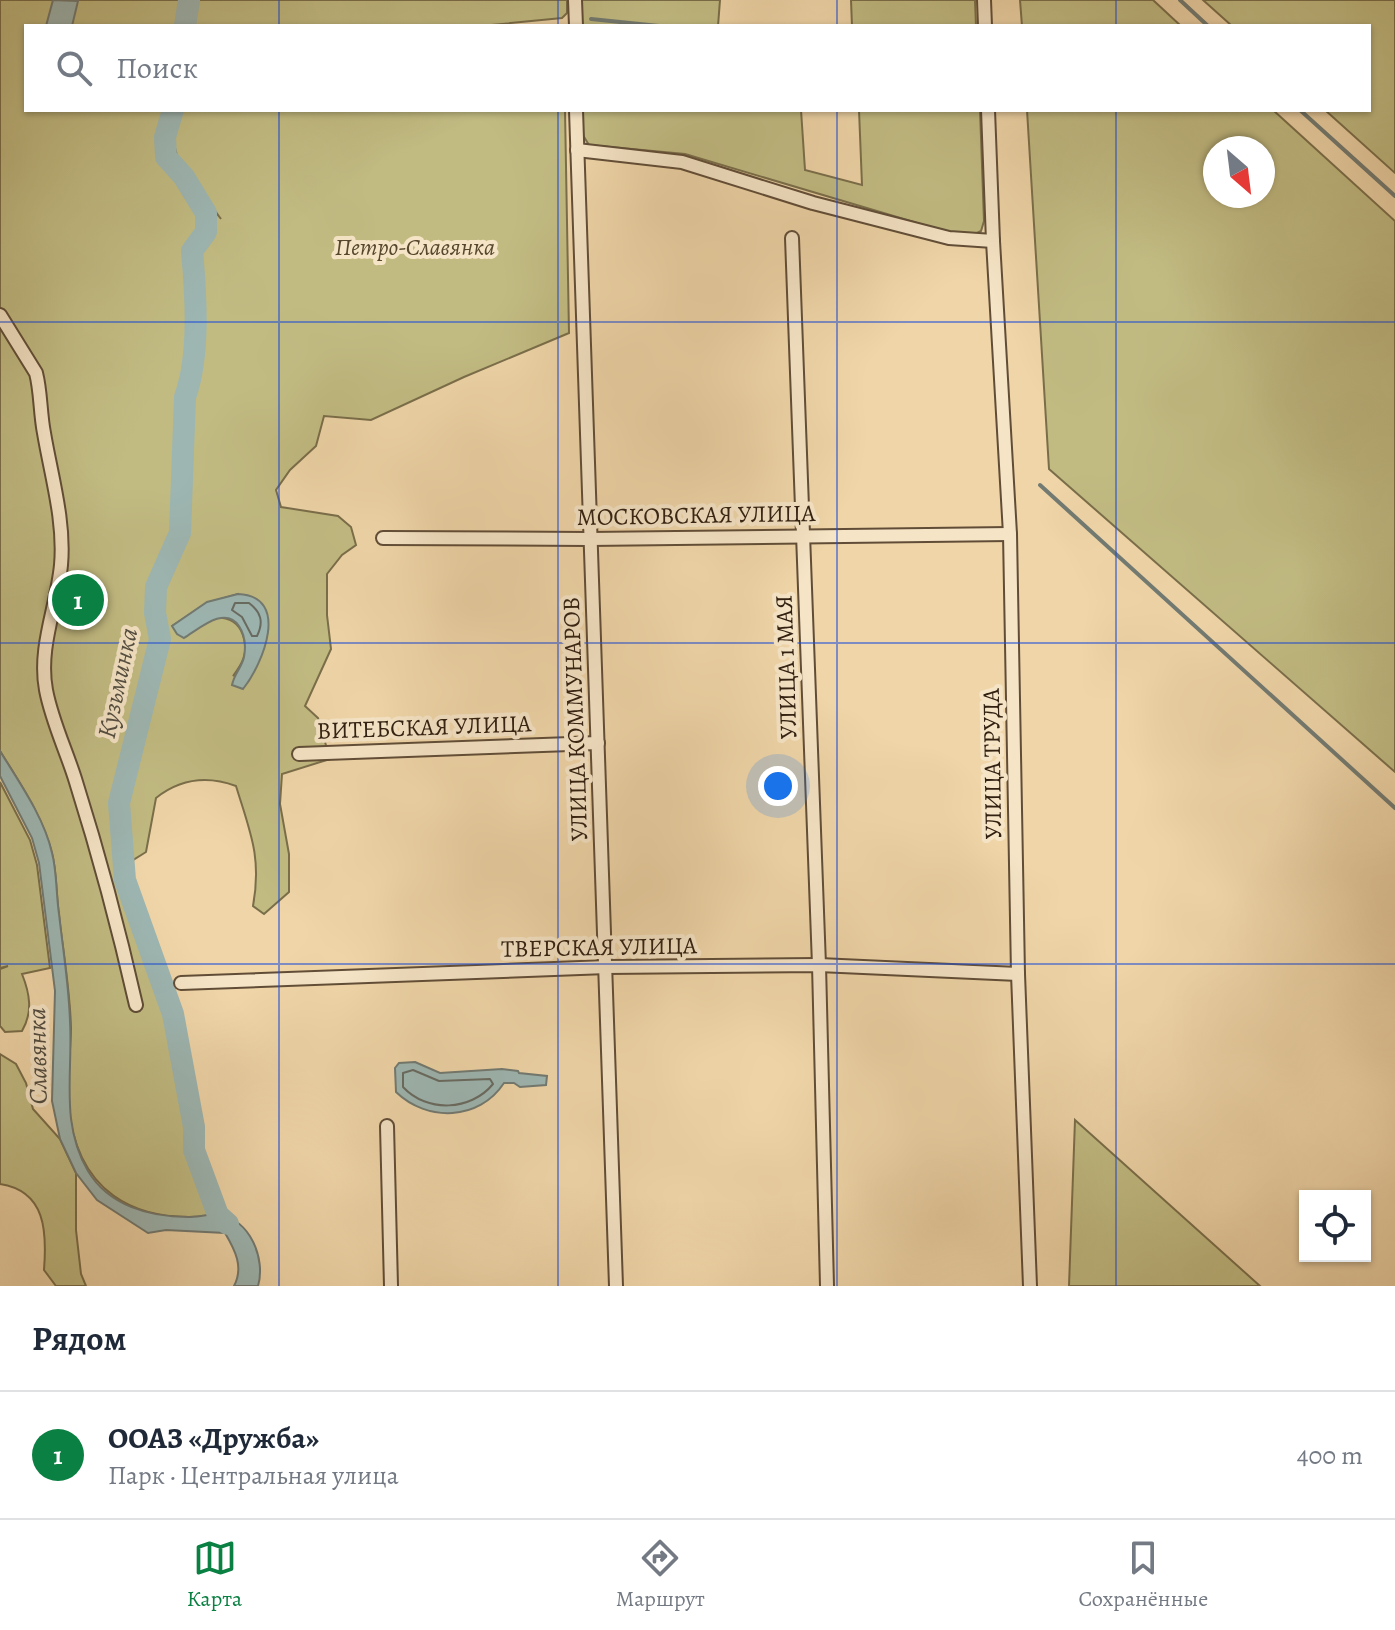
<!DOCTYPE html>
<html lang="ru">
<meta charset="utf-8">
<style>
body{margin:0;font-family:Alegreya,serif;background:#f2f2f3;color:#1f2937}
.controls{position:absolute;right:24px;bottom:24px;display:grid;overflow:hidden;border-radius:0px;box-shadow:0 2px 6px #0004}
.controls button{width:72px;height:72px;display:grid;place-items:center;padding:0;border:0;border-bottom:2px solid #e0e1e3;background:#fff;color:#1f2937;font:40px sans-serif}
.compass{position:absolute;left:1203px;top:136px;width:72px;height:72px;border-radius:50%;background:#fff;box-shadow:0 2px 6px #0004;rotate:152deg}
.you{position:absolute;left:778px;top:786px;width:28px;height:28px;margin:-20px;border:6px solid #fff;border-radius:50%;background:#1a73e8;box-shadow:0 0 0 12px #1a73e833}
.badge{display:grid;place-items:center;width:52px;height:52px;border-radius:50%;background:#0b8043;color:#fff;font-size:26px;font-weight:700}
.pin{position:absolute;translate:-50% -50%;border:4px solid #fff;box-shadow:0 2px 8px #0006}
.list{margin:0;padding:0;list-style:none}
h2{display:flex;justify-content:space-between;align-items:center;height:104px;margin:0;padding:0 32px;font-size:34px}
h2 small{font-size:26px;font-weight:400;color:#747a83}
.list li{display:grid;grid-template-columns:52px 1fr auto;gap:24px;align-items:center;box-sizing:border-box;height:128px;padding:0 32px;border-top:2px solid #e0e1e3}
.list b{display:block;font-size:30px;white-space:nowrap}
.list p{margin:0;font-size:26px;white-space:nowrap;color:#747a83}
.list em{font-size:26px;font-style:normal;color:#747a83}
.icon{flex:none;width:44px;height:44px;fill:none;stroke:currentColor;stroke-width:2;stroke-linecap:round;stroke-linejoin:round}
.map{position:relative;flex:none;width:1395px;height:1286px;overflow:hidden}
.search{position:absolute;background:#fff;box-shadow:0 2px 6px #0004;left:24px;right:24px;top:24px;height:88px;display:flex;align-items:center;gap:20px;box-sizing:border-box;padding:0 28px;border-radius:0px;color:#747a83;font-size:30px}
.sheet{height:232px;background:#fff}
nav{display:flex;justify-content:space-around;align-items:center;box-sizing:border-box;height:112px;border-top:2px solid #e0e1e3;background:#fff;font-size:22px;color:#747a83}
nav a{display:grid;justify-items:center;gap:4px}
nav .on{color:#0b8043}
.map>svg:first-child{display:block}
</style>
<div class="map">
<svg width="1395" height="1286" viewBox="0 0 1395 1286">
<rect width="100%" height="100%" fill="#efd5a8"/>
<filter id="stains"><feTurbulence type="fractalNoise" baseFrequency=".0025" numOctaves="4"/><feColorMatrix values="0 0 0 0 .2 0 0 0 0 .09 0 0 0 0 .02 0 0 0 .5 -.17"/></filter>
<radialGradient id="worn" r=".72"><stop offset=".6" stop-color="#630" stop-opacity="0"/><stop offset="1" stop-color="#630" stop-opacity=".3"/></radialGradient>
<g fill="#c1bb82" stroke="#7a6e4a" stroke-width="2" fill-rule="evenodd">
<path d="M 0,0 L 189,0 L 185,26 L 26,26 L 26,110 L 173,110 L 165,137 L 166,157 L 184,177 L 205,212 L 210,205 L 221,219 L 178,160 L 172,136 L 178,110 L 565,110 L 569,333 L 464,377 L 371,420 L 324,416 L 316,446 L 290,470 L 276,490 L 281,507 L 338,516 L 351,527 L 356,545 L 342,555 L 327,574 L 327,615 L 331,649 L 305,706 L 318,718 L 330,759 L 282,774 L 280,804 L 289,854 L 289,892 L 264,914 L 253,906 C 262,857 250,832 236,786 C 206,775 180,779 156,798 L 146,852 L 133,860 L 123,855 L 125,880 L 173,1014 L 194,1127 L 194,1150 L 218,1215 C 133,1226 75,1191 68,1101 C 66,1077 71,1052 71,1028 C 70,989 63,952 59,914 C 56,894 57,872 52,853 C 43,817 19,782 0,751 ZM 238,594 L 259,660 L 233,676 C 242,664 248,654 244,639 C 236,604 198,621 172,626 L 207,603 Z"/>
<polygon points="197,0 567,0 567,13 562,18 481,26 191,26"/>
<polygon points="580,0 720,0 718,26 580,26"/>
<polygon points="851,0 975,0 976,26 852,26"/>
<polygon points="1020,0 1153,0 1181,26 1022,26"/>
<polygon points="1203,0 1395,0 1395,173 1325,110 1369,110 1369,26 1232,26"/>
<polygon points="581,110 801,110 805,170 862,185 859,110 980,110 984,221 981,231 973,235 944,231 685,154 589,145 581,132"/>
<path d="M 1027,110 L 1273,110 L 1395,221 L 1395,772 L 1049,469 ZM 1215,148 L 1263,148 L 1263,196 L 1215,196 Z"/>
<path d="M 0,782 L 30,840 L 37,865 L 50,968 L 22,974 C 30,994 33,1012 22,1031 L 5,1032 L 0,1026 L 0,969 L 8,966 L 0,968 Z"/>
<path d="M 0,1054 L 16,1064 L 26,1083 L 33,1109 L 60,1139 L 76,1173 L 76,1230 L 81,1274 L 86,1286 L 56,1286 L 44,1270 C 47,1232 46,1191 0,1184 Z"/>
<polygon points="1075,1120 1260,1286 1069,1286"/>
</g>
<g fill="#9db6b2" stroke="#727a72" stroke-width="2">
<polygon points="53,0 78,1 72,26 46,26"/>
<path d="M 238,594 C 291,596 263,664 243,689 L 232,685 C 234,674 242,667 244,657 C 246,646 245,635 239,626 C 225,605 199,629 184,638 L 177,634 L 172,626 L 207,602 Z"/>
<path d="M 0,751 C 19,782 44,817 52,853 C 57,872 56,894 59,914 C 63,950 69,986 70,1022 C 73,1073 60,1124 88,1171 C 109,1206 150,1217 188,1217 C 198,1217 209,1214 219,1215 C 250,1219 266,1259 258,1286 L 234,1286 C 244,1267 235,1250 225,1233 L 166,1230 L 148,1233 L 97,1200 L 76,1173 L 60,1139 L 52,1101 L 55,991 L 39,863 L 32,838 L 0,776 Z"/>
<path d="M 415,1062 L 440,1073 L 502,1069 L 518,1071 L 519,1073 L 547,1076 L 546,1085 L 520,1087 L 514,1083 L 504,1083 C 479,1121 427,1122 396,1092 L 395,1068 L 399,1063 Z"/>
</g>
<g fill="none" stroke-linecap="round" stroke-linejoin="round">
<g stroke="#686b62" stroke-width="2">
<path d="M 235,603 L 249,603 C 261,612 264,622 257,636 L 252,636 L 242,617 L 232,610 Z"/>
<path d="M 413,1070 L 439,1081 L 490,1079 L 493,1084 C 471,1111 427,1113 403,1087 L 403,1073 Z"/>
</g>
<g stroke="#727a72" stroke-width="4">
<polyline points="1180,0 1208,26"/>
<polyline points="591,19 659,26"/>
<polyline points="1300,110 1395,196"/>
<polyline points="1040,485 1395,808"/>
</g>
<g stroke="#9db6b2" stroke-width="22">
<polyline points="185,26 189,0"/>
<path d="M 173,110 L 165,137 L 166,157 L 184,177 L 206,213 L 206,232 L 192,251 C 196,295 200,356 185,397 L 180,533 L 156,587 L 155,613 L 160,639 L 119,803 L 125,880 L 173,1014 L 194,1127 L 194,1150 L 218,1215 L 228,1224"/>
</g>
<g stroke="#614d37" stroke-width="16">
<g id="minor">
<polyline points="575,0 576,26"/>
<polyline points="984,0 985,26"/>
<polyline points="576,110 616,1286"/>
<polyline points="988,110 993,241 1010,534 1018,974 1030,1286"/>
<polyline points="577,150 682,162 813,203 949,238 993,241"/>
<polyline points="792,238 819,965 827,1286"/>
<path d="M 0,315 L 36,373 C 41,392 40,413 44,433 C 51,475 65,521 61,565 C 57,607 38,647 46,690 C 52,722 67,752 76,782 C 99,855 119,930 136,1005"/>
<polyline points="383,538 589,539 1010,534"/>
<polyline points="299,754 598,743"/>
<polyline points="181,983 607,967 819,965 1018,974"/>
<polyline points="387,1126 391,1286"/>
</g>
</g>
<use href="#minor" stroke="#f5e4c6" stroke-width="12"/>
</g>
<path fill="none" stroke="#1d4ed8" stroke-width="2" stroke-opacity="0.55" d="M 279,0 L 279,26M 558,0 L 558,26M 837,0 L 837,26M 1116,0 L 1116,26M 279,110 L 279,1286M 558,110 L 558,1286M 837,110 L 837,1286M 1116,110 L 1116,1286M 0,322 L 1395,322M 0,643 L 1395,643M 0,964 L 1395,964"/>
<g text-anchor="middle" stroke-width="8" stroke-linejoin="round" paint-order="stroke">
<g font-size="24" font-style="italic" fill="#56472d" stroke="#f5e4c6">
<text x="415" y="255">Петро-Славянка</text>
</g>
<g font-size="24" fill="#322011" stroke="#f5e4c6">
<text transform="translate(696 515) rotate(-1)" y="8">МОСКОВСКАЯ УЛИЦА</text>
<text transform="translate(786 667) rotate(-92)" y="8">УЛИЦА 1 МАЯ</text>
<text transform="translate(575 719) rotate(-92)" y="8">УЛИЦА КОММУНАРОВ</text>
<text transform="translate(424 727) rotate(-2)" y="8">ВИТЕБСКАЯ УЛИЦА</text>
<text transform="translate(992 764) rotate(-91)" y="8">УЛИЦА ТРУДА</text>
<text transform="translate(599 947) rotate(-1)" y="8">ТВЕРСКАЯ УЛИЦА</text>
</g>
<g font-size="26" font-style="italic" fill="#524d41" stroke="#f5e4c6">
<text transform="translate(117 683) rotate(-78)" y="9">Кузьминка</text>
<text transform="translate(37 1056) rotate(-91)" y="9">Славянка</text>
</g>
</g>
<rect width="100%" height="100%" filter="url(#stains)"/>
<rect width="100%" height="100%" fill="url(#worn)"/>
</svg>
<div class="controls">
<button><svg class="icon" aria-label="locate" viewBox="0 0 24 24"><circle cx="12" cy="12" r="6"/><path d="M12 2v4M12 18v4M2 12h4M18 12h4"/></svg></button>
</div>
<svg class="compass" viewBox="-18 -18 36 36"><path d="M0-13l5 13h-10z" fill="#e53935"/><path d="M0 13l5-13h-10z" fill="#747a83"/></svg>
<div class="you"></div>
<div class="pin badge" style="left:78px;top:600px">1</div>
<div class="search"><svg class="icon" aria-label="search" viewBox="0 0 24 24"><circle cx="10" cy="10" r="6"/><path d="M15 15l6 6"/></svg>Поиск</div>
</div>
<section class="sheet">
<h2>Рядом<small></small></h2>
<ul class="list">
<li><span class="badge">1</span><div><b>ООАЗ «Дружба»</b><p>Парк · Центральная улица</p></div><em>400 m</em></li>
</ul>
</section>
<nav>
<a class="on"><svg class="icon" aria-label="map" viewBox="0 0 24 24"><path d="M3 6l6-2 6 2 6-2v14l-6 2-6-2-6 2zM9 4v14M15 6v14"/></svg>Карта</a>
<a><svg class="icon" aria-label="directions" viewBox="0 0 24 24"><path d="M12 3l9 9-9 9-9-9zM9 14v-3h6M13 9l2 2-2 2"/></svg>Маршрут</a>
<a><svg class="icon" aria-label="saved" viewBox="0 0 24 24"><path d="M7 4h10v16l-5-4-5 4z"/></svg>Сохранённые</a>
</nav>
